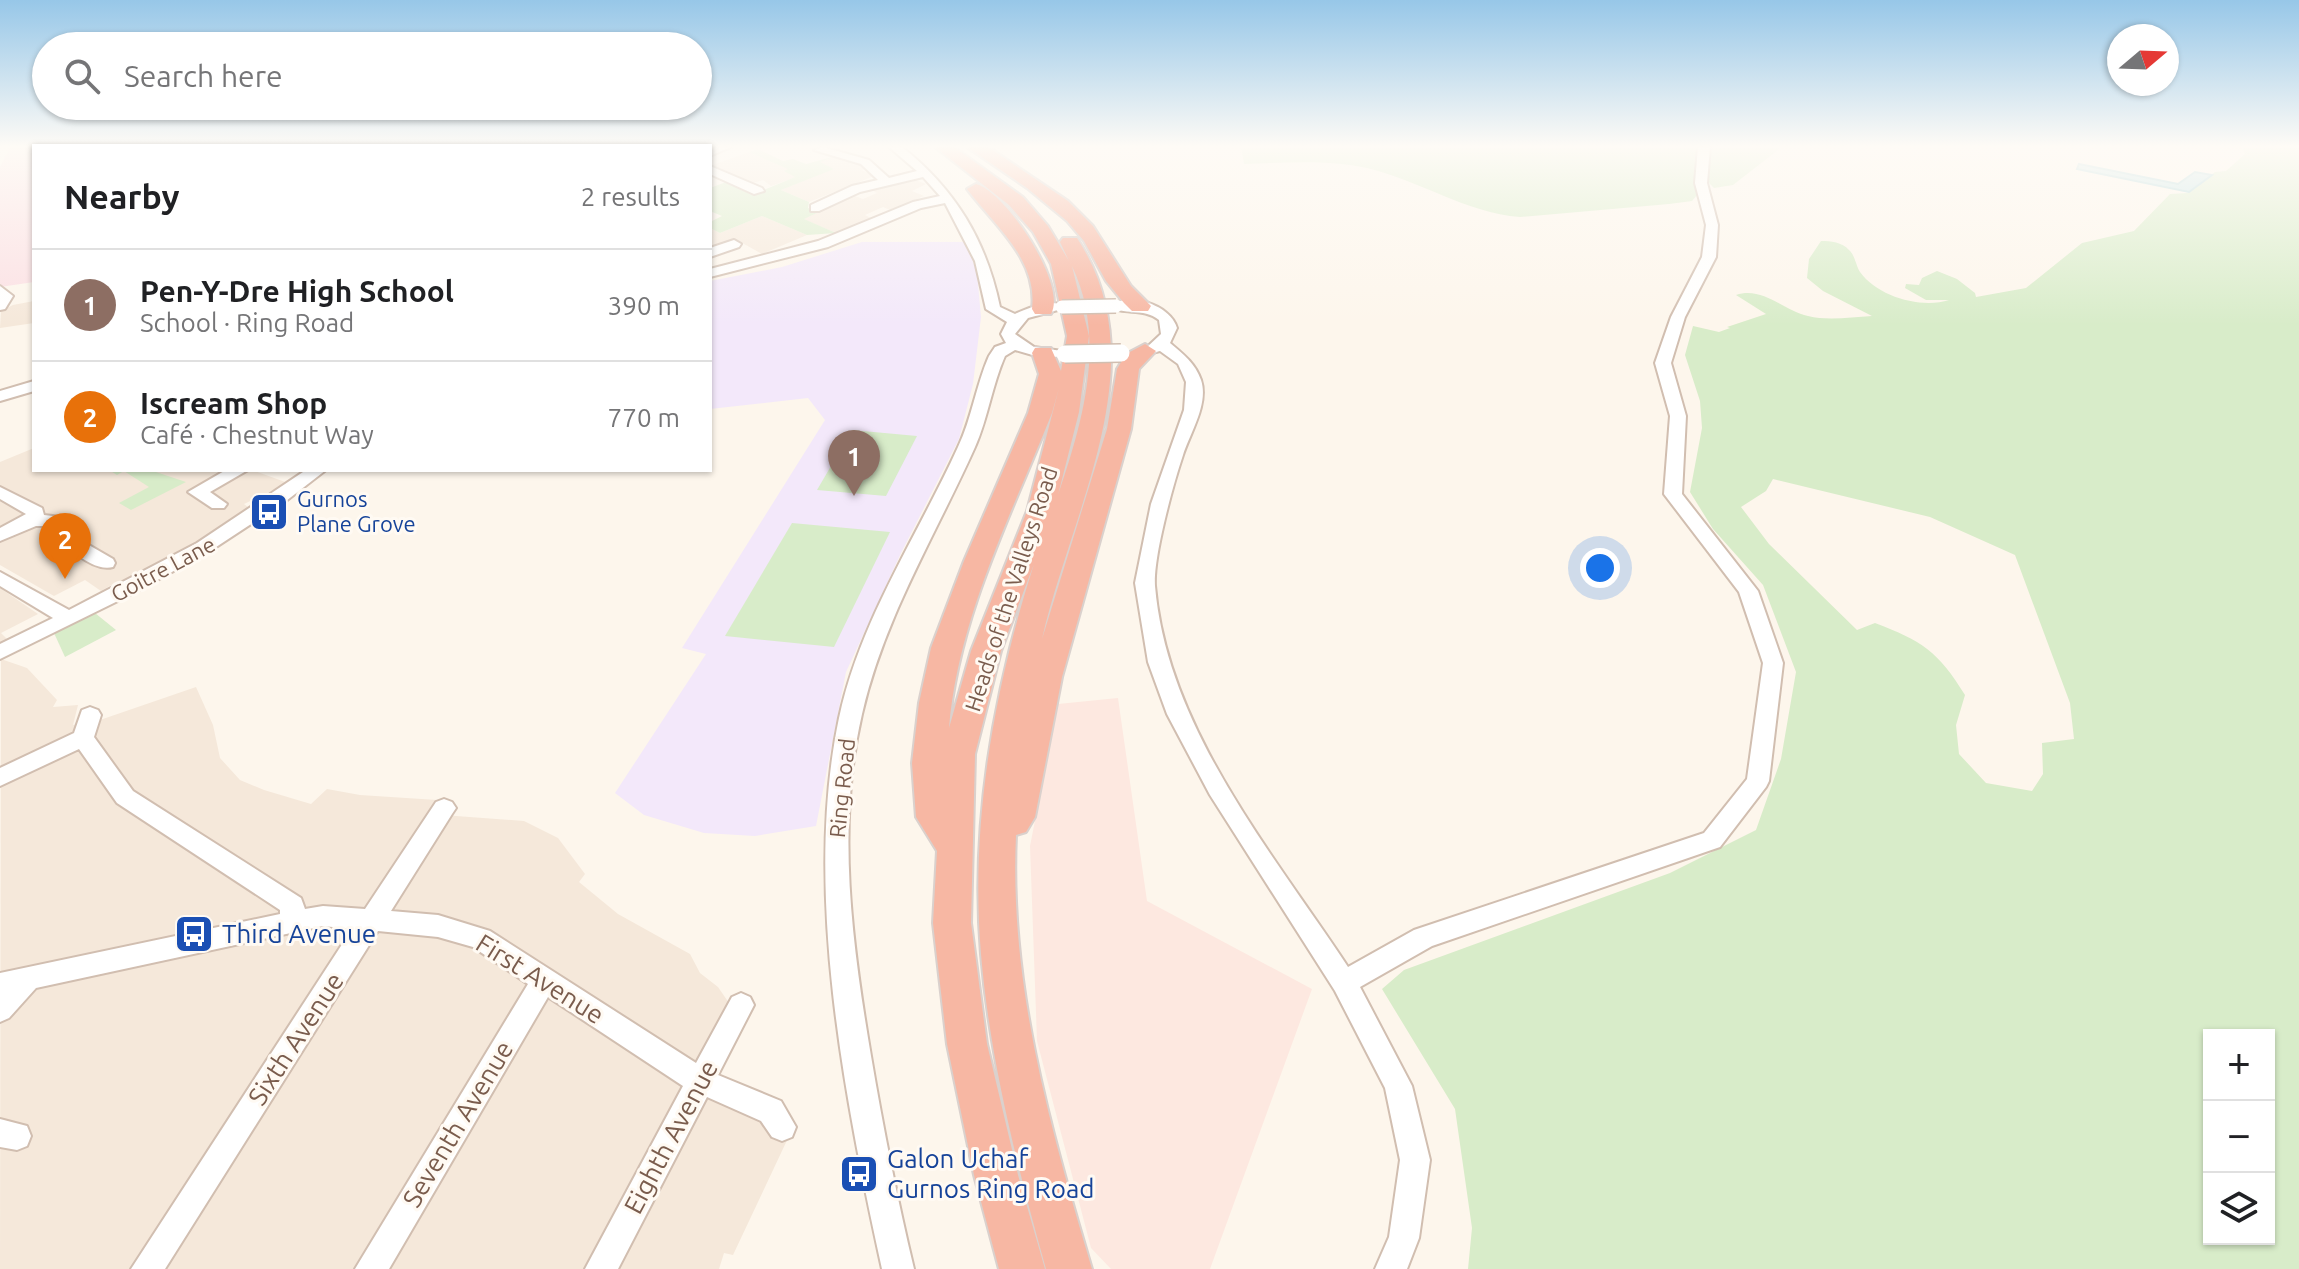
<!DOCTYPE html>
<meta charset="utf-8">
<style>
body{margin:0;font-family:Ubuntu,sans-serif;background:#f6f6f6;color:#202124}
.controls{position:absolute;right:24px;bottom:24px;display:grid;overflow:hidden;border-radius:0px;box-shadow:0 2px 6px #0004}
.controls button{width:72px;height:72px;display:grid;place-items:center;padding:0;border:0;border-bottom:2px solid #e0e0e0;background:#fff;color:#202124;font:40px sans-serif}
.compass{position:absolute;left:2107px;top:24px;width:72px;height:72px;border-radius:50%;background:#fff;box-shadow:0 2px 6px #0004;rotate:71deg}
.you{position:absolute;left:1600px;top:568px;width:28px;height:28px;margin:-20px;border:6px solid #fff;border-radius:50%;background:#1a73e8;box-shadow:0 0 0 12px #1a73e833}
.badge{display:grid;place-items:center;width:52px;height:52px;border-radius:50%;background:#ea580c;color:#fff;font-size:26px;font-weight:700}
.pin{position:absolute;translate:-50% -66px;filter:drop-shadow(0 2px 4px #0008)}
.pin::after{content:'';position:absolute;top:42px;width:28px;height:24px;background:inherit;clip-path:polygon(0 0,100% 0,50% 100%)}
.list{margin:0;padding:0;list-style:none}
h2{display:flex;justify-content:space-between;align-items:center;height:104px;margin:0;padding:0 32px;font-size:34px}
h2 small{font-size:26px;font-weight:400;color:#757577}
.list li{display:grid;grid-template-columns:52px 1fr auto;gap:24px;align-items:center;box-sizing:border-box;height:112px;padding:0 32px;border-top:2px solid #e0e0e0}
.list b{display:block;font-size:30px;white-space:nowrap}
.list p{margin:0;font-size:26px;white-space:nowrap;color:#757577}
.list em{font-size:26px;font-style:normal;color:#757577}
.icon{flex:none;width:44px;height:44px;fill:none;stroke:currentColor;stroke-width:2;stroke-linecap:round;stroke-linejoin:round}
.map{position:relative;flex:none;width:2299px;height:1269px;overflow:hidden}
.search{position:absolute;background:#fff;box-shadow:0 2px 6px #0004;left:32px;top:32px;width:680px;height:88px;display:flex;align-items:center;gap:20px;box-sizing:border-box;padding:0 28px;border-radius:44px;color:#757577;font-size:30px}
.panel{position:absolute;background:#fff;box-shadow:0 2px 6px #0004;left:32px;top:144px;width:680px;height:328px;border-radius:0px}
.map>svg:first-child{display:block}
</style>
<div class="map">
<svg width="2299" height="1269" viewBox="0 0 2299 1269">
<rect width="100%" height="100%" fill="#fdf6ec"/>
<g fill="#f5e8da">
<polygon points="749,152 790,169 796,177 771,186 763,180 750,184 710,166"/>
<polygon points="836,156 863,166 866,168 862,170 874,176 809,202 781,190 832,169 819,162"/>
<polygon points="910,178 926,184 912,191 924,196 890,210 883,207 865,215 871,218 836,233 803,219 855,196 863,199 877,193 870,189 888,182 895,185"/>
<polygon points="762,216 807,235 762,254 737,240 710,248 710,228 720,233"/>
<polygon points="34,301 34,323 0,328 1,311 13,305"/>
<polygon points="34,448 34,470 252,470 288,483 244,504 253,511 236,522 119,588 113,584 101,591 85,580 54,596 0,565 0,462"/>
<polygon points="0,588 38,614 1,633 10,642 0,647"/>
<polygon points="1,659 27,668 57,700 53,707 78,705 73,725 100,720 196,687 213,725 220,758 240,780 264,790 311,804 327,789 360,795 437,800 429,814 524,821 558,838 585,874 579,882 618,914 690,954 700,973 718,987 729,1003 686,1088 748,1111 789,1136 733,1255 724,1253 719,1269 0,1269"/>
</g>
<polygon fill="#fde8e0" points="1118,698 1147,901 1312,989 1210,1269 1111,1269 1091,1248 1037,1041 1030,846 1058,704"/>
<polygon fill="#f3e8fa" points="862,242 966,242 977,273 981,317 973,384 959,439 901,553 846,672 816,826 755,836 704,833 644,815 615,793 706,654 682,648 825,420 808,398 710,409 710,281 782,267"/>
<polygon fill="#fbdfe3" points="10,147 34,147 34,282 0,287 0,167"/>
<g fill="#d8ecc9" fill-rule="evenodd">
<path d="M 1241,147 L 1699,147 L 1696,168 L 1698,194 L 1692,201 L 1669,204 L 1520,217 C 1466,213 1419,180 1367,168 C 1326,159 1285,163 1244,164 Z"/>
<polygon points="1711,147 1782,147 1733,185 1714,188 1707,181"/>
<path d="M 2242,147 L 2299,147 L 2299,1269 L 1468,1269 L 1472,1228 L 1455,1109 L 1382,989 L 1404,970 L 1670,873 L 1756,830 L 1781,759 L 1796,672 L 1763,585 L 1713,529 L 1690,492 L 1702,428 L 1700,401 L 1685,355 L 1693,326 L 1719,332 L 1730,328 L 1727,327 L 1766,314 L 1736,295 C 1763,286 1784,311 1808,316 C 1828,321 1851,317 1872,316 L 1823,291 L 1807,278 L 1809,259 L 1821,241 C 1831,241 1842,242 1849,250 C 1855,255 1856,266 1860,272 C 1878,297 1922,309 1949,300 L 1926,300 L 1905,288 L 1906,284 L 1919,285 L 1922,278 L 1937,271 L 1957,279 L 1975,293 L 1976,297 L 2026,288 L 2082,243 L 2134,231 L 2170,194 L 2187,193 L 2215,172 L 2226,171 L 2245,154 ZM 1773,479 L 1930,517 L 2015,555 L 2070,703 L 2074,739 L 2042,743 L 2043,774 L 2032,791 L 1986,783 L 1959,754 L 1956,725 L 1965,695 C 1938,651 1922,641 1875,623 L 1857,630 L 1769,544 L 1741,507 L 1766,491 ZM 2209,1035 L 2269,1035 L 2269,1239 L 2209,1239 Z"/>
<polygon points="758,149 783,161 793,159 806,164 836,156 820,162 834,169 781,190 809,202 808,208 819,212 804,219 836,233 807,235 762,216 720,233 710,228 710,222 722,216 710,211 710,188 726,182 752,195 795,177 784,171 788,169 749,152"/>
<polygon points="852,430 917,436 886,496 817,490"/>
<polygon points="109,470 150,470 186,482 131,510 119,503 149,487 124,471 117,475"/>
<polygon points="792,523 890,532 834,647 725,636"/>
<polygon points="95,613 116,630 65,657 54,633"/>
</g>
<polygon fill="#bfe3e8" stroke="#a5d3da" stroke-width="2" points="2079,164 2178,184 2195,172 2212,175 2189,192 2077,169"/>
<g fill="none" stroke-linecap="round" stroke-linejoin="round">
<g stroke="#d1beb0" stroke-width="4">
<g id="minor">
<polygon points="714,147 731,147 710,156 710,149"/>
<path d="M 823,147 L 869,160 L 889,178 L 917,171 L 889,147 L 902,147 C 955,189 986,240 1000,307 L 1015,314 C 1029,307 1056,298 1069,307 L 1028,318 L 1015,334 L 1034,347 L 1062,351 L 1062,357 L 1036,356 L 1015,350 L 1005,356 C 992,385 988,418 975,447 C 935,536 884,618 862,714 C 836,826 852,944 871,1056 C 883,1127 897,1198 914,1269 L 882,1269 C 845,1100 803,889 839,718 C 860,620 917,537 958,447 C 972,418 976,385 989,356 L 995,347 L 1006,343 L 1001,334 L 1007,322 L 986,309 L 975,261 L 945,203 L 921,208 L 828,247 L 710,277 L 710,269 L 818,241 L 913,202 L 940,196 L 923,177 L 860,192 L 819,211 L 811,211 L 811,205 L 852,186 L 878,180 L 861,164 L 814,150 Z"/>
<path d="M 1698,147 L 1710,147 L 1707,183 L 1718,225 L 1716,257 L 1685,317 L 1671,363 L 1686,416 L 1682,494 L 1758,591 L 1783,663 L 1769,781 L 1766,787 L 1720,847 L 1432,946 L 1360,987 L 1412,1086 L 1430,1160 L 1419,1238 L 1407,1269 L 1375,1269 L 1389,1237 L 1400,1160 L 1385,1088 L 1335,991 L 1210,795 L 1167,714 L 1148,662 L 1135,583 L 1151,504 L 1184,410 L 1186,382 L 1178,364 L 1160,351 L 1152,353 L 1145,349 L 1161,334 L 1159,320 C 1143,307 1123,316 1109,306 C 1128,292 1170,304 1177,328 L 1170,343 C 1183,354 1195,363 1201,380 C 1209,404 1190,433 1183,455 C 1173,485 1153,557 1155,586 C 1167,728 1272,852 1348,967 L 1414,930 L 1704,833 L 1747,779 L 1763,663 L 1739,592 L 1664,494 L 1670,416 L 1655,363 L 1671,317 L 1702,257 L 1706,225 L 1695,183 Z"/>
<polygon points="710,166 762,188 764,191 754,194 710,174"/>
<polygon points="734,240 741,244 739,247 710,257 710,248"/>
<polygon points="0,286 13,296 5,309 0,310"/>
<polygon points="34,381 34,391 0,401 0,391"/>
<polygon points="226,470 248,470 210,492 227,504 224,508 212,508 188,492"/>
<polygon points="306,470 326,470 286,501 210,551 130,595 0,659 0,644 53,618 0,586 0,572 69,610 197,543"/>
<path d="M 0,487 L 42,508 L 44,515 L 61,517 L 75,537 L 113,559 L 115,563 L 113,567 C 91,573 61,542 50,526 L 36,526 L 0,541 L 0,528 L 26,514 L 0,499 Z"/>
<polygon points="90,707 98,710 101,715 94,737 133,791 301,898 305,909 323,906 365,909 436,802 444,799 452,802 456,808 452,814 391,911 438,915 490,931 696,1063 732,997 741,993 750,997 754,1005 718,1075 781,1101 796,1127 792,1137 782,1141 772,1137 761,1121 707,1097 618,1269 585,1269 683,1086 548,997 389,1269 355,1269 528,984 473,947 438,937 378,931 165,1269 131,1269 352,929 323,926 36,988 9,1018 0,1022 0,973 280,914 280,910 117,803 79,749 0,786 0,768 74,733 82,710"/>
<polygon points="0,1119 27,1126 31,1136 27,1146 17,1150 0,1147"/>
</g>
</g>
<g stroke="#dad1cd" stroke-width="4">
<g id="highway">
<path d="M 935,147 L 954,147 L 1023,197 L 1048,226 L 1069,261 L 1060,242 L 1063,238 L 1077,238 C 1159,363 1071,510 1042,639 L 1107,429 L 1117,369 L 1126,354 L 1145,344 L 1156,351 L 1139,369 L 1131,429 L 1062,677 L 1035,817 L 1026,832 L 1016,835 C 1009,983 1050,1128 1092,1269 L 1046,1269 C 1017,1165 990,1061 981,954 C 970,822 994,689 1034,564 L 1001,651 L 975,754 L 971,923 L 987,1044 L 1018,1175 L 1045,1269 L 999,1269 L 974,1175 L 947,1044 L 933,923 L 937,851 L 916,817 L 912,763 L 919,703 L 931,648 L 964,561 L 1028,413 L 1039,374 L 1032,353 L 1035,348 L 1051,348 L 1061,371 L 1067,336 L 1051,264 L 1033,232 L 1009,205 ZM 1072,266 C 1107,340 1083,421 1058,495 L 1079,412 L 1089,336 ZM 1059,388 L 1027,511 L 971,651 L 949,728 C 958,618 1011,515 1052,413 Z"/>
<polygon points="967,147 988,147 1068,201 1093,226 1131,286 1151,306 1148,311 1132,311 1124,303 1106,281 1084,241 1067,221 1027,188"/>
<path d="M 976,184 C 1005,191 1068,285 1051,314 L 1035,314 L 1032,309 C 1038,259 994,225 967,189 Z"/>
</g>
</g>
<use href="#minor" fill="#fff" fill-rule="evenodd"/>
<use href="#highway" fill="#f7b7a3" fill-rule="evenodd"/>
<g stroke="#d1beb0" stroke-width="16" stroke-linecap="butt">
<polyline id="minor-bridge-far1" points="1062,307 1116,306"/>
</g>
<g stroke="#d1beb0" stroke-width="20" stroke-linecap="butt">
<polyline id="minor-bridge" points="1065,354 1121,353"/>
</g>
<use href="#minor-bridge-far1" stroke="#fff" stroke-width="13"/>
<use href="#minor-bridge" stroke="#fff" stroke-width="17"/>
</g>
<linearGradient id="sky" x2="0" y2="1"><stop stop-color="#97c7e8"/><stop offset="0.45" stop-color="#fefbf6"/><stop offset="1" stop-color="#fefbf6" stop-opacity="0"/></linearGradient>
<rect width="2299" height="325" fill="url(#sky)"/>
<defs>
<g id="bus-square" transform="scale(2)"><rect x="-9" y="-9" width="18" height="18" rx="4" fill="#1a4fb4" stroke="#fffaf3"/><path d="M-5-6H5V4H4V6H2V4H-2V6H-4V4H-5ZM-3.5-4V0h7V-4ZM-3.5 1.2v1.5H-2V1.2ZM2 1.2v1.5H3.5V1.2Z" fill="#fff"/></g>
</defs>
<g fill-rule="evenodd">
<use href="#bus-square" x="269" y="512"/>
<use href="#bus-square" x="194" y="934"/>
<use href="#bus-square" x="859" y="1174"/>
</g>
<g text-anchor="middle" stroke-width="6" stroke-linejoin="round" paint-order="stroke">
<g font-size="22" fill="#164399" stroke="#fffaf3" text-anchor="start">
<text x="297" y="507">Gurnos<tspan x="297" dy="25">Plane Grove</tspan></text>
</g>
<g font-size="22" fill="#7a5c4d" stroke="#fffaf3">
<text transform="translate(163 569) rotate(-28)" y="8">Goitre Lane</text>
<text transform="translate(1011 589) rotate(-72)" y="8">Heads of the Valleys Road</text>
<text transform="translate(842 788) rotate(-84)" y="8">Ring Road</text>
</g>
<g font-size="26" fill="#164399" stroke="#fffaf3" text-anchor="start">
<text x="222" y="943">Third Avenue</text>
<text x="887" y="1168">Galon Uchaf<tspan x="887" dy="30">Gurnos Ring Road</tspan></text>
</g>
<g font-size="26" fill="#7a5c4d" stroke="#fffaf3">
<text transform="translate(540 979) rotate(32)" y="9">First Avenue</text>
<text transform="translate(296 1039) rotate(-57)" y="9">Sixth Avenue</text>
<text transform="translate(458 1124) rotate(-59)" y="9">Seventh Avenue</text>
<text transform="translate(671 1137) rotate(-62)" y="9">Eighth Avenue</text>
</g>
</g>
</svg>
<div class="controls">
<button>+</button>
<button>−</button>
<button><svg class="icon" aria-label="layers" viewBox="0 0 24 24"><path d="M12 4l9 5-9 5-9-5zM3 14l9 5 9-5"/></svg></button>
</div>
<svg class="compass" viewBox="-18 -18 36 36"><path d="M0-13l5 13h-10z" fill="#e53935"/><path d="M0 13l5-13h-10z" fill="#757577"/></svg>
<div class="you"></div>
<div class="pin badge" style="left:854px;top:496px;background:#8d6e63">1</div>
<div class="pin badge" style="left:65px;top:579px;background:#e8710a">2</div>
<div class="search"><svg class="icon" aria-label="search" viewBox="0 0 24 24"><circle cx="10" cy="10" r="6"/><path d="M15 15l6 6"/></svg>Search here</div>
<section class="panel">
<h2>Nearby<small>2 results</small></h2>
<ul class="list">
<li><span class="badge" style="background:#8d6e63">1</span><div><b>Pen-Y-Dre High School</b><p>School · Ring Road</p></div><em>390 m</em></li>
<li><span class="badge" style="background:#e8710a">2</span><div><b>Iscream Shop</b><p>Café · Chestnut Way</p></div><em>770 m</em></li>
</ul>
</section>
</div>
